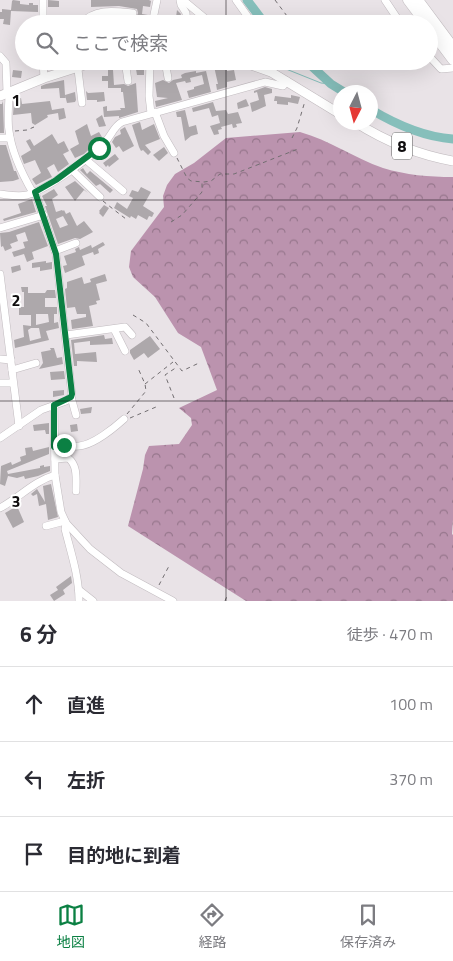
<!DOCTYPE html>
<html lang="ja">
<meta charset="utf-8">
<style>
body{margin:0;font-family:"Titillium Web","Noto Sans JP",sans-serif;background:#f7f7f7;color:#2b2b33}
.compass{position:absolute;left:333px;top:85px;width:45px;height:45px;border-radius:50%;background:#fff;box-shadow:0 5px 20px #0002;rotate:186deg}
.stop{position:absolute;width:15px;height:15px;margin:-11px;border:4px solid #0b8043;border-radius:50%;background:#fff}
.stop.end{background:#0b8043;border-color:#fff;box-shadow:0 1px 5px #0008}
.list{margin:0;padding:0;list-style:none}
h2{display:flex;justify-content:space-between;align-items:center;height:65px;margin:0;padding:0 20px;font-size:21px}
h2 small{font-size:16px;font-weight:400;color:#7c7c81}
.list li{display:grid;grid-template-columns:32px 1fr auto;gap:15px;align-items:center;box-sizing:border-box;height:75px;padding:0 20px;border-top:1px solid #e1e1e2}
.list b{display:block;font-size:19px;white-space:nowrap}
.list em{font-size:16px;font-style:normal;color:#7c7c81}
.icon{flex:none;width:28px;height:28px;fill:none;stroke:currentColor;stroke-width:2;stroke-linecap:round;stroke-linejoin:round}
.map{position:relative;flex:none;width:453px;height:601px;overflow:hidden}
.search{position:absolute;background:#fff;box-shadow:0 5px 20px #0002;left:15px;right:15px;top:15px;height:55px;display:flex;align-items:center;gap:12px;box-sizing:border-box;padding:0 18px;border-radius:28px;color:#7c7c81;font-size:19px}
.sheet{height:290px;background:#fff}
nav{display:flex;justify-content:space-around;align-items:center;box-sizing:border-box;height:70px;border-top:1px solid #e1e1e2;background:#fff;font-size:14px;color:#7c7c81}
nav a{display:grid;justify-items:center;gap:2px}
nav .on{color:#0b8043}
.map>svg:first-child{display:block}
</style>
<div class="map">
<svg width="453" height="601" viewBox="0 0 453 601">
<defs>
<pattern id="forest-crowns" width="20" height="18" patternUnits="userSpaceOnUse" patternTransform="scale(1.25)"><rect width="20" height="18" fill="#bb93ae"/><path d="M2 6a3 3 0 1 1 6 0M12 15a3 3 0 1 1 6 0" fill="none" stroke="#96768c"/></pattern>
</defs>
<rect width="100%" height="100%" fill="#e9e3e7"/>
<path fill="url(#forest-crowns)" d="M 300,132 C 329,140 354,158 383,168 C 406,175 429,177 453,177 L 453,520 L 452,534 L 453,535 L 453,601 L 246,601 L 128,526 L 143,469 L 145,455 L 149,446 L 179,444 L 192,425 L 191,418 L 179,408 L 217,390 L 201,347 L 178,333 L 155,297 L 133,277 L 129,267 L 131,251 L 164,207 L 163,196 L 167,185 L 175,174 L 194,163 L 226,138 Z"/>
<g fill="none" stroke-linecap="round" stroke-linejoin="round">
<polyline stroke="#86bfbb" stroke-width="1" points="266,61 321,83 331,84"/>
<g stroke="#86bfbb" stroke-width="9">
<polyline points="247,0 265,24"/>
<polyline points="306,61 331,84 344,92"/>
<path d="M 370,109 C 395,124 424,137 453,139"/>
</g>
</g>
<g fill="#ada8ab" fill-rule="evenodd">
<polygon points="13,0 20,1 20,4 29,5 29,3 33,3 33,5 38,5 38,12 11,11 10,25 3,24 4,19 0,19 0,12 2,12 2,9 11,10 12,1"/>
<polygon points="48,0 59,1 59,7 48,7"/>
<polygon points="91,0 149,0 151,1 150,7 143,6 142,14 148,15 147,23 135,21 138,13 137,9 119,6 91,7"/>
<polygon points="177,10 181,14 178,24 158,23 159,17 176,17"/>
<polygon points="99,18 113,19 113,23 96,23 96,20"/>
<polygon points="213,62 225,62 227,71 234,70 236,80 227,82 227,87 217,90 216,84 218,84"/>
<polygon points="144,68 144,75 137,75 136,69"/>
<polygon points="13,70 22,71 21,78 12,77"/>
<polygon points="108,70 113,70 114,85 124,84 128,86 136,83 138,112 119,118 119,116 104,117 103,107 107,106 107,111 121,110 120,108 125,108 123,92 121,92 121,88 108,88 108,81 102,81 102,76 108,76"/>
<polygon points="196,71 196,73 206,71 211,92 189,98 187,91 194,89 194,87 204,84 202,75 190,78 191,82 186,83 185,81 176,83 182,100 156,107 155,101 168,98 157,97 155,83 163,80 169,83 173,80 182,78 181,75 185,73"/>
<polygon points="64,80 65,95 75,92 76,100 75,102 67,103 65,95 66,98 60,98 59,88 41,89 41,86 46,84"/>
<polygon points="265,87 272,89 272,93 264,95 266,106 252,112 250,103 259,100 257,92 254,93 254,91"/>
<polygon points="86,91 88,93 104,92 105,101 97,102 97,100 87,100"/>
<polygon points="291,95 300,97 298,104 288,102 288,105 277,104 277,101 274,101 275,96 291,98"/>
<polygon points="21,98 22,104 50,101 52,110 64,108 66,118 59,120 58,113 47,115 48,117 35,125 32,123 31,113 13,115 14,100"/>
<polygon points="246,99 249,106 238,109 237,103"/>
<polygon points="3,101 4,133 0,133 0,104 2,104"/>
<polygon points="213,102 216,111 226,110 228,114 238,112 242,123 236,124 237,127 233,128 232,124 221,127 222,129 218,130 219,134 214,135 210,126 220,123 218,115 212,117 209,108 193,112 192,108"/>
<polygon points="185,110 189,127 196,125 198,134 191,136 185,141 181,117 177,117 176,112"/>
<polygon points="102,115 106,126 99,127 96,119"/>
<polygon points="140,122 142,130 154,124 160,139 145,145 151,152 148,155 143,150 141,151 139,147 132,125"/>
<polygon points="87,124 91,136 99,132 102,137 84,154 75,158 70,149 79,144 75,131"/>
<polygon points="125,127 134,146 123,152 119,146 116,148 112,142 115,137 121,134 120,130"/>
<polygon points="52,134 58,144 64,141 69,151 63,154 69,164 58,172 54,164 47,168 52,177 36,185 32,179 41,173 35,160 24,164 21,156 31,150 26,141 30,139 34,146"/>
<polygon points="0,145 6,145 14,171 16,171 19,179 13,181 0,182"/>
<polygon points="164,147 168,153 159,161 153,155"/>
<polygon points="115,154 119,159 109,167 108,165 106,167 103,163"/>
<polygon points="83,168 87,174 90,171 113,190 110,193 100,184 96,186 80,170"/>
<polygon points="75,181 88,193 84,190 75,201 65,187"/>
<polygon points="141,187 151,192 143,206 154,213 152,217 149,216 147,220 138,215 136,219 131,216 130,218 114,208 117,202 127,209 133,198 129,196 132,190 138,192"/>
<path d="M 54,189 L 58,195 L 52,199 L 56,212 L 62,210 L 63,211 L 64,210 L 66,214 L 70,212 L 77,226 L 84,221 L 93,232 L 80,239 L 75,238 L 58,244 L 45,206 L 47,206 L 42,196 ZM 63,216 L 68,225 L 60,228 L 56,219 Z"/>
<polygon points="32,199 36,212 4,221 3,219 21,213 18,204"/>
<polygon points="104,205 109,208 103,217 99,213 100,212 99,211"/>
<polygon points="39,222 48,246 32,252 34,259 27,262 24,254 14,257 12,252 25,248 23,242 28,241 25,232 16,235 18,241 10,244 12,248 5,251 3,246 1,247 0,233 9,232"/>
<polygon points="103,242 105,245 98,249 99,253 94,255 93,252 82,256 85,265 65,273 63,266 67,265 64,256 76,252 75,249 79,247 80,250 91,245 92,248"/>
<polygon points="46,261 46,263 52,262 52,269 40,271 40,267 32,268 32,263"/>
<polygon points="20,265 21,270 12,273 11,267"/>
<polygon points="105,274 107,281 96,284 100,300 96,301 97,304 89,306 93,326 72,329 71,320 86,317 86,314 77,314 75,307 67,308 65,289 67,288 67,282 82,277 84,284 91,282 90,279"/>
<path d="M 21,287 L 28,287 L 28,293 L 45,293 L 47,290 L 55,290 L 56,298 L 45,298 L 45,307 L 57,307 L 57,314 L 54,314 L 54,323 L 58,322 L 59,328 L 46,331 L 49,340 L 15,348 L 14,340 L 24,337 L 23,325 L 31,326 L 31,315 L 19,315 L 19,307 L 24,307 L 24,292 L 22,292 ZM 36,314 L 48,314 L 49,322 L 36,325 ZM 31,328 L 39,328 L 41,338 L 30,341 L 28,330 Z"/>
<polygon points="104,335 105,339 112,338 113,344 90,345 90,341 74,343 75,354 96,352 97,362 77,361 77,366 74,366 71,340"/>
<polygon points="150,336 160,349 148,358 144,353 134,360 130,353 130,350"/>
<polygon points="50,348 54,348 57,358 62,357 63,364 39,369 43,363 41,352 51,350"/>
<polygon points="64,371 65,379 51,380 50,372"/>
<polygon points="64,390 64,395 53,397 53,391"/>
<polygon points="92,407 91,413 81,414 80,409"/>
<polygon points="49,423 49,434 46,434 45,430 34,431 33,425"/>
<polygon points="77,424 78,431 71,432 70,425"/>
<polygon points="32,447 33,451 49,447 49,454 7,471 8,474 40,468 40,466 44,465 44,467 50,466 50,471 38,476 25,479 24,476 17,478 8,476 5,486 0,484 1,466 11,462 12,465 21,461 20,457 26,455 25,448"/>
<polygon points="51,484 58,517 48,520 46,504 39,506 37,494 33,496 31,494 37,489 45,502 43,486"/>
<polygon points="17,506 24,522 13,528 5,513"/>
<polygon points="71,576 72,583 63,590 65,594 54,601 50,595 58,590 56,587"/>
</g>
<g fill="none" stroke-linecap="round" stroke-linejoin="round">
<g stroke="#c1bbbf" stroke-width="8">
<g id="minor">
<polyline points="180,0 181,5 186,13 187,24"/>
<polyline points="183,0 212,24"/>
<polyline points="236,0 253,24"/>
<polyline points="385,0 401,24"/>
<polyline points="43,24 43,0"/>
<path d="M 81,24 C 94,8 114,11 133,13"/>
<polyline points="152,24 157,0"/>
<polyline points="0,56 6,63 7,93"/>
<polyline points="429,56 441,69 453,68"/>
<polyline points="43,61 44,78"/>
<polyline points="77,61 82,103"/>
<polyline points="125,61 128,81"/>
<polyline points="150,61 149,96 151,113"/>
<polyline points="165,61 168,78"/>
<path d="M 9,92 C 9,105 7,119 9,131 C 12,154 22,174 33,193"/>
<polyline points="155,112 164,136 174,153"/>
<polyline points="0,138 10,138"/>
<polyline points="85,159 123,191"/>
<polyline points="71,169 100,197"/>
<path d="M 0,194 C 9,195 18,197 27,195 C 47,189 91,158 105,142 C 112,135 113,127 122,122 L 265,82 L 283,86 L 287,81"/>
<polyline points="0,228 44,215"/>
<polyline points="55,251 76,243"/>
<polyline points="0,274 19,426"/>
<polyline points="114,329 125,351"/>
<polyline points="66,335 125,327 132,335"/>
<polyline points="0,359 11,360"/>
<polyline points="12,370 36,363"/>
<polyline points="0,383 13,383"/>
<polyline points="71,397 76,415"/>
<path d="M 54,405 L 55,475 L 61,512 L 66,523 L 65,529 C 71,553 79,576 79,601"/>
<polyline points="0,438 41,410 66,401 72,396 56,254 35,192"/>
<path d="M 54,447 C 63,445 70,447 79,446 C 93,445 114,428 124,419"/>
<path d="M 55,459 L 68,458 C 78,465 76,479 76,491"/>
<path d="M 0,508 C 19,498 34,481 55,475"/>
<polyline points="66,523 90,549 121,573 173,601"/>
<polyline points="46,526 65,521"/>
<polyline points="79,590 93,601"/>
</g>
</g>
<g stroke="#c1bbbf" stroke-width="10">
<g id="major">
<polyline points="240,61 271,72 340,114"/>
<polyline points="0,96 44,78 97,61"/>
<path d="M 355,122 C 385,141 419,155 453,161"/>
</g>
</g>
<g stroke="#c1bbbf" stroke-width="11">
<g id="highway">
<polyline points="408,0 426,24"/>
<polyline points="418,0 453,47"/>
<polyline points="429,28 453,60"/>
</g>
</g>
<g stroke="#726e71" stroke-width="1" stroke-dasharray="4 4" stroke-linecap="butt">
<polyline points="275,0 293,24"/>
<polyline points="381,24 392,19"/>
<polyline points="15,131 27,130 34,127"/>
<polyline points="292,138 297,128 305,101"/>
<polyline points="177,158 187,178 191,181 204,182 211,181 220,174 234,174 298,149"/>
<polyline points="103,201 113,209 126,219"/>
<polyline points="171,222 182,215 202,192 202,183"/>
<polyline points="133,315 146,323 182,371 199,363"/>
<polyline points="145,384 173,362"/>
<polyline points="174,398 165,375 177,367"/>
<polyline points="127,414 146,391 145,384 138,368"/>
<polyline points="130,418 156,407"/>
<polyline points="159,585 169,566"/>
<polyline points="225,601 227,596"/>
</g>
<use href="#minor" stroke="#fff" stroke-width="7"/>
<use href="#major" stroke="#fff" stroke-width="9"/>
<use href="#highway" stroke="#fff" stroke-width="10"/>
</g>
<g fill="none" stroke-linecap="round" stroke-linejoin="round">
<polyline stroke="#0b8043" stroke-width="6" points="64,445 54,447 54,405 71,397 72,394 56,254 35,192 56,180 99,148"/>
</g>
<path fill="none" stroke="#0f0d0e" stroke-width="1" stroke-opacity="0.55" d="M 226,0 L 226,24M 226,61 L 226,601M 0,200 L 453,200M 0,401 L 453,401"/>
<g text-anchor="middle" stroke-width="4" stroke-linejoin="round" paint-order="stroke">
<rect fill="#fff" stroke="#575656" stroke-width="1" x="392" y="132.5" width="20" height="27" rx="4"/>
<g font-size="16" font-weight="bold" fill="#0f0d0e">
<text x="402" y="152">8</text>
</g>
</g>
<g font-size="16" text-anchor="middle" font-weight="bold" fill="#0f0d0e" stroke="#fff" stroke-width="4" stroke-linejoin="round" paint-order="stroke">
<text x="16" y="106">1</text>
<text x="16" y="306">2</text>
<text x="16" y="507">3</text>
</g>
</svg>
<svg class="compass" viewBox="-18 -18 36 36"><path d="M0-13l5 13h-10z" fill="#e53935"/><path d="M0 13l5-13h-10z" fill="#7c7c81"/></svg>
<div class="stop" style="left:99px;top:148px"></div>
<div class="stop end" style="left:64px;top:445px"></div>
<div class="search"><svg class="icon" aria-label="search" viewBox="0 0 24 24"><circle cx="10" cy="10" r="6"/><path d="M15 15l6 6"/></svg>ここで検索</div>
</div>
<section class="sheet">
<h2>6 分<small>徒歩 · 470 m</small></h2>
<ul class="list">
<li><svg class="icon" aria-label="ahead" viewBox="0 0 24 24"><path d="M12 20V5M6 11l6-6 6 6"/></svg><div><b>直進</b></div><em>100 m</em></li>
<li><svg class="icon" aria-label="left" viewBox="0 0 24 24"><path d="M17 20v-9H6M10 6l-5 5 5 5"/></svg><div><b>左折</b></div><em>370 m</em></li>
<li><svg class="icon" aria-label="arrive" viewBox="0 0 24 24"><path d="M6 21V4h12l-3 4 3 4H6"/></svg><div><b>目的地に到着</b></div></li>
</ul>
</section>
<nav>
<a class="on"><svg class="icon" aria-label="map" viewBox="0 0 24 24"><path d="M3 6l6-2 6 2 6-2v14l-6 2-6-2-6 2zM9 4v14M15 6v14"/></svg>地図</a>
<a><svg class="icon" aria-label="directions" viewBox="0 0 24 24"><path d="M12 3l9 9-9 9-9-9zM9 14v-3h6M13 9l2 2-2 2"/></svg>経路</a>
<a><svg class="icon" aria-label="saved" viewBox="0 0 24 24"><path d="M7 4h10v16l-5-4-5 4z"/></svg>保存済み</a>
</nav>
